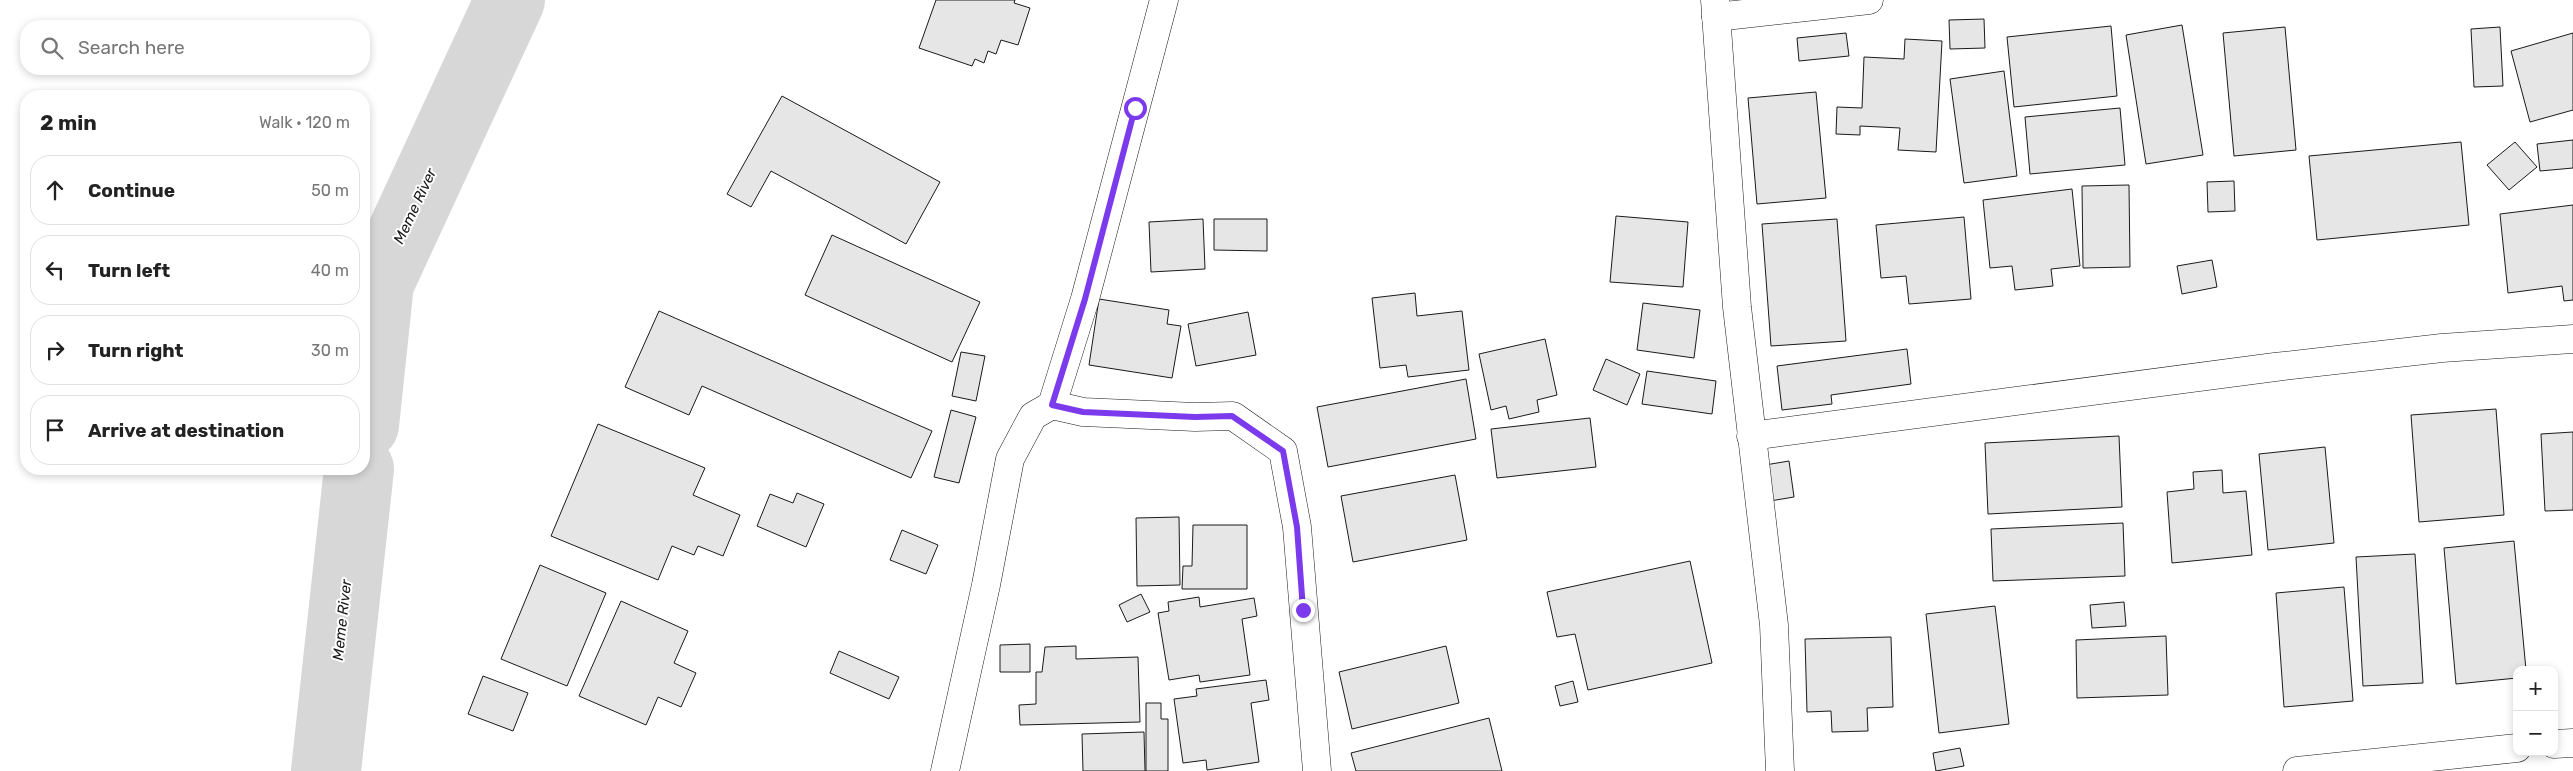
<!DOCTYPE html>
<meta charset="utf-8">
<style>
body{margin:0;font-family:Rubik,sans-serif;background:#f6f6f6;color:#222}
.controls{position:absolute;right:15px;bottom:15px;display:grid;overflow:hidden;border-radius:10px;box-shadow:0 2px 8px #0003}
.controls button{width:45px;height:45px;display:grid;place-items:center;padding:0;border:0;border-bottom:1px solid #e0e0e0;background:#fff;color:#222;font:25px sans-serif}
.stop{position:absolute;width:15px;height:15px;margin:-11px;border:4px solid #7c3aed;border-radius:50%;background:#fff}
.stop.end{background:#7c3aed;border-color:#fff;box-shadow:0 1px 5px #0008}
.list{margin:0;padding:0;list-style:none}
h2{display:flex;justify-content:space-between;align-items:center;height:65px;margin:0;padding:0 20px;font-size:21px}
h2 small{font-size:16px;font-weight:400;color:#767676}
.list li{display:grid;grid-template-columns:32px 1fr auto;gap:15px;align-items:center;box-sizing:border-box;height:70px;margin:0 10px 10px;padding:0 10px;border:1px solid #e0e0e0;border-radius:20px}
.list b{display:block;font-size:19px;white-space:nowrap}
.list em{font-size:16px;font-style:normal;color:#767676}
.icon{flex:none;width:28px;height:28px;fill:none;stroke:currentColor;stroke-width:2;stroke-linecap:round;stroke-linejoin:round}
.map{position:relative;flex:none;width:2573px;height:771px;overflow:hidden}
.search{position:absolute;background:#fff;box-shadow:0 2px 8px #0003;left:20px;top:20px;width:350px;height:55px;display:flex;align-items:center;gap:12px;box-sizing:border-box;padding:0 18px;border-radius:20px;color:#767676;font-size:19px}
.panel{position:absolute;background:#fff;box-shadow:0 2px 8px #0003;left:20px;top:90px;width:350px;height:385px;border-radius:20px}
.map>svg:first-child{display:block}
</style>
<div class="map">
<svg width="2573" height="771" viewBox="0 0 2573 771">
<rect width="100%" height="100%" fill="#fff"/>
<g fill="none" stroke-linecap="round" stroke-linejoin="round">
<g stroke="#d7d7d7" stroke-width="70">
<polyline points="364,425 379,283 510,0"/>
<polyline points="326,771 359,469"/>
</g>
</g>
<g fill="#e6e6e6" stroke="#1a1a1a">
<polygon points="936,0 1015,0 1014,3 1030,8 1018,45 1001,40 996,54 988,51 984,63 975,59 972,66 919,48"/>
<polygon points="1984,19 1985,48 1950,49 1949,20"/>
<polygon points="2182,25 2203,155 2146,164 2126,35"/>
<polygon points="2111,26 2117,96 2014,107 2007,37"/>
<polygon points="2285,27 2296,150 2234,156 2223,33"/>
<polygon points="2500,27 2503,86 2474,87 2471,29"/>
<polygon points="1846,33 1849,56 1799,61 1797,38"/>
<polygon points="2573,33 2573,110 2530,122 2511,51"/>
<polygon points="1905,39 1942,41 1936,152 1898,150 1900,128 1860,126 1860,135 1836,134 1837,107 1862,108 1864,57 1904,59"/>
<polygon points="2004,71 2017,176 1964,183 1950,79"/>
<polygon points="1816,92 1826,198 1757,204 1748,98"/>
<polygon points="782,96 940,182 906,244 771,171 751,207 727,194"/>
<polygon points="2120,108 2125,165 2030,174 2025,117"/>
<polygon points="2573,140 2573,168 2540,171 2537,144"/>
<polygon points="2461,142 2469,225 2317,240 2309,156"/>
<polygon points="2515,142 2537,167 2509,190 2487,165"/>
<polygon points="2234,181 2235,211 2208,212 2207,182"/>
<polygon points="2129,185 2130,267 2083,268 2082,186"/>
<polygon points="2072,189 2080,266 2051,269 2053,286 2015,290 2012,266 1990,268 1983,200"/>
<polygon points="2573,205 2573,300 2564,301 2562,286 2508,293 2500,214"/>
<polygon points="1616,216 1688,222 1683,287 1610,282"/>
<polygon points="1964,217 1971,299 1909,304 1906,276 1881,278 1876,225"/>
<polygon points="1203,219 1205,269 1151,272 1149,222"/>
<polygon points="1214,219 1267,219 1267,251 1214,250"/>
<polygon points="1837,219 1846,341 1771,346 1762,224"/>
<polygon points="832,235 980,302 952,362 805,295"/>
<polygon points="2212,260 2217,287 2182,294 2177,266"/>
<polygon points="1415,293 1417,316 1462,311 1469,370 1408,377 1406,365 1380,368 1372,298"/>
<polygon points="1099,299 1169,310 1167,324 1181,326 1172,378 1089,365"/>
<polygon points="1643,303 1700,310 1694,358 1637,350"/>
<polygon points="659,311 932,431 911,478 702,386 689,415 625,387"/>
<polygon points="1248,312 1256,355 1196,366 1188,324"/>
<polygon points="1545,339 1557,395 1537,400 1539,412 1509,419 1506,406 1491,410 1479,354"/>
<polygon points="1907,349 1911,384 1831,395 1832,404 1782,410 1777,366"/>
<polygon points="961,352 985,356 976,401 952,396"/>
<polygon points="1606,359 1640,374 1627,405 1593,390"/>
<polygon points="1647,371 1716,381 1712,414 1642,404"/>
<polygon points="1466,379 1476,439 1328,467 1317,407"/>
<polygon points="2496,409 2504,515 2419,522 2411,415"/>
<polygon points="951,410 976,417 959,483 934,477"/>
<polygon points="1590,418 1596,467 1497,478 1491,429"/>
<polygon points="598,424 705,468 693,495 740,515 723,556 698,546 694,555 672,546 658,580 551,536"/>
<polygon points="2573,432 2573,510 2545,511 2541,434"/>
<polygon points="2119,436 2122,507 1988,514 1985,443"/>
<polygon points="2325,447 2334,543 2268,550 2259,454"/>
<polygon points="1789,461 1794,497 1770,501 1765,465"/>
<polygon points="2222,470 2223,493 2246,491 2252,555 2172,563 2167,492 2194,489 2193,472"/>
<polygon points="1455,475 1467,540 1353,562 1341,496"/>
<polygon points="797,493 824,504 806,547 757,526 770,494 793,503"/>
<polygon points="1179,517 1180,585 1137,586 1136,518"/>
<polygon points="2123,523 2125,576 1993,581 1991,529"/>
<polygon points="1193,525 1247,525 1247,589 1182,589 1183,566 1192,566"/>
<polygon points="902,530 938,545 926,574 890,560"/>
<polygon points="2514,541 2526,670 2517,670 2517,678 2456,684 2444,548"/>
<polygon points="2415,554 2423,683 2363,686 2356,557"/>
<polygon points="1690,561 1712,663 1588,690 1575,634 1557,637 1547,592"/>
<polygon points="540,565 606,593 567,686 501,659"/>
<polygon points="2344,587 2353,701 2284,707 2276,593"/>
<polygon points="1141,594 1150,612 1127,622 1119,605"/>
<polygon points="1199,597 1200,607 1254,598 1257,616 1242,619 1250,675 1200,682 1199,675 1169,680 1158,613 1169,611 1168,602"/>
<polygon points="621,601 688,631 674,663 696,673 681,707 658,697 646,725 579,696"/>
<polygon points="2124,602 2126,626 2092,628 2090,605"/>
<polygon points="1995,606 2009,724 1939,733 1926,614"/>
<polygon points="2166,636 2168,695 2077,698 2076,640"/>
<polygon points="1891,637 1893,707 1867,708 1868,731 1832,732 1831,711 1807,712 1805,639"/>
<polygon points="1030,644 1030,672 1000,672 1000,645"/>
<polygon points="1076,646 1076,659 1138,657 1140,722 1020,725 1019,705 1036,704 1036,672 1042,672 1045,647"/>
<polygon points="1446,646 1459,703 1352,729 1339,672"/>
<polygon points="839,651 899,677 889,699 830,673"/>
<polygon points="483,676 528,693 513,731 468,714"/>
<polygon points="1266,680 1269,700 1251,703 1259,762 1207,770 1206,760 1183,763 1174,699 1197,696 1196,689"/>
<polygon points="1573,681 1578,702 1560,706 1555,686"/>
<polygon points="1146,703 1161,703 1161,719 1168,719 1168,771 1146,771"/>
<polygon points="1489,718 1502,771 1356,771 1351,753"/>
<polygon points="1144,732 1145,771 1083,771 1082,734"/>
<polygon points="1960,748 1964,766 1936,771 1933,753"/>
</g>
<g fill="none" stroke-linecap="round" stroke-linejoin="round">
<g stroke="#1a1a1a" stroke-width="29">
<g id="street">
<polyline points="1715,0 1737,307 1774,625 1780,771"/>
<polyline points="1716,17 1869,0"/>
<polyline points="1052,405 1083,412 1195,417 1233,416 1283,451 1297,527 1317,771"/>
<polyline points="1751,436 2275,367 2442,348 2573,339"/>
<polyline points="2554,744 2573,743"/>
<polyline points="945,771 986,585 1010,459 1033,416 1052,405 1085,299 1164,0"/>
<polyline points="2297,771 2517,748"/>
</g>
</g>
<use href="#street" stroke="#fff" stroke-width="28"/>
</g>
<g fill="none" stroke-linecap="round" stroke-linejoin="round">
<polyline stroke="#7c3aed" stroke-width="6" points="1135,108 1085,299 1052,405 1083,412 1195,417 1232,416 1283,451 1297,527 1303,610"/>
</g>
<g text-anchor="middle" stroke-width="4" stroke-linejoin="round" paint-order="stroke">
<g font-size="15" font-style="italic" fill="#1a1a1a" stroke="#fff">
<text transform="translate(415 206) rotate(-65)" y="5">Meme River</text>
<text transform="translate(342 620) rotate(-84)" y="5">Meme River</text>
</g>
</g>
</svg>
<div class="controls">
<button>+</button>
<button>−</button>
</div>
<div class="stop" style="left:1135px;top:108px"></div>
<div class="stop end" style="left:1303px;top:610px"></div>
<div class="search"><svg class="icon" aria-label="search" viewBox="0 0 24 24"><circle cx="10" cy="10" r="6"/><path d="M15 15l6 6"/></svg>Search here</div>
<section class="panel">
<h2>2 min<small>Walk · 120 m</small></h2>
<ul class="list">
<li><svg class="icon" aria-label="ahead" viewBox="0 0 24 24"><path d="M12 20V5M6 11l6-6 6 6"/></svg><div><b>Continue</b></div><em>50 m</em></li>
<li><svg class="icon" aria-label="left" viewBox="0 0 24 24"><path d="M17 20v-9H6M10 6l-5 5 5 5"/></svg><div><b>Turn left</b></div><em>40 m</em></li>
<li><svg class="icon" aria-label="right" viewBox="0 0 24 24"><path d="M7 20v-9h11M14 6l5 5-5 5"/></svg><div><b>Turn right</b></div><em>30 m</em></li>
<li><svg class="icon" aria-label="arrive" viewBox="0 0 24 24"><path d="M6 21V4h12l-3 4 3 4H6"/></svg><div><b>Arrive at destination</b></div></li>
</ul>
</section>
</div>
